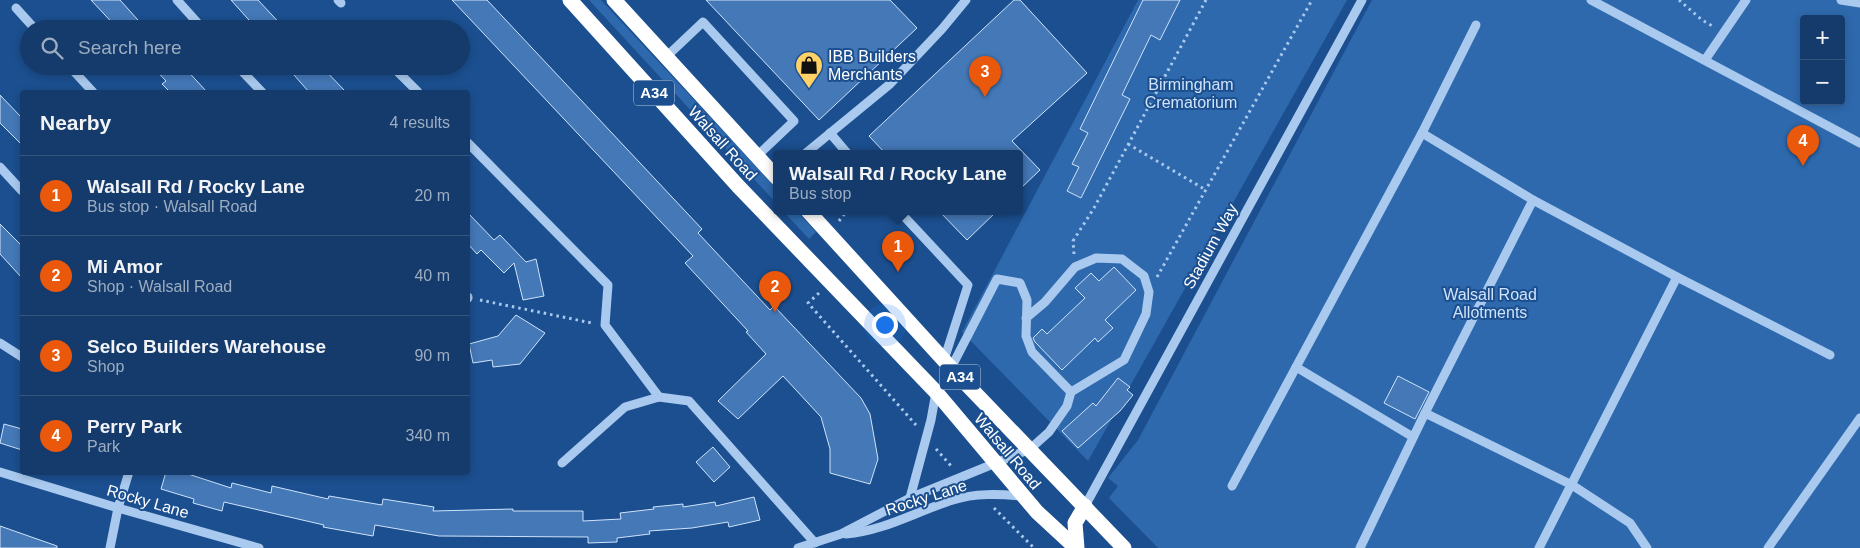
<!DOCTYPE html>
<meta charset="utf-8">
<style>
body{margin:0;font-family:Helvetica,sans-serif;background:#1d4271;color:#f1f3f6}
.controls{position:absolute;right:15px;top:15px;display:grid;overflow:hidden;border-radius:5px;box-shadow:0 2px 8px #0003}
.controls button{width:45px;height:45px;display:grid;place-items:center;padding:0;border:0;border-bottom:1px solid #33557e;background:#143b6b;color:#f1f3f6;font:25px sans-serif}
.you{position:absolute;left:884px;top:324px;width:18px;height:18px;margin:-12px;border:4px solid #fff;border-radius:50%;background:#1a73e8;box-shadow:0 0 0 8px #1a73e833}
.badge{display:grid;place-items:center;width:32px;height:32px;border-radius:50%;background:#ea580c;color:#fff;font-size:16px;font-weight:700}
.pin{position:absolute;translate:-50% -41px;filter:drop-shadow(0 1px 2px #0008)}
.pin::after{content:'';position:absolute;top:26px;width:18px;height:15px;background:inherit;clip-path:polygon(0 0,100% 0,50% 100%)}
.popup{position:absolute;left:773px;top:150px;width:250px;height:65px;box-sizing:border-box;display:grid;place-content:center;border-radius:5px;background:#143b6b;filter:drop-shadow(0 1px 4px #0005);font-size:16px;white-space:nowrap;color:#9dadc1}
.popup b{font-size:19px;color:#f1f3f6}
.popup::after{content:'';position:absolute;left:50%;top:100%;margin-left:-10px;border:10px solid transparent;border-top-color:#143b6b}
.list{margin:0;padding:0;list-style:none}
h2{display:flex;justify-content:space-between;align-items:center;height:65px;margin:0;padding:0 20px;font-size:21px}
h2 small{font-size:16px;font-weight:400;color:#9dadc1}
.list li{display:grid;grid-template-columns:32px 1fr auto;gap:15px;align-items:center;box-sizing:border-box;height:80px;padding:0 20px;border-top:1px solid #33557e}
.list b{display:block;font-size:19px;white-space:nowrap}
.list p{margin:0;font-size:16px;white-space:nowrap;color:#9dadc1}
.list em{font-size:16px;font-style:normal;color:#9dadc1}
.icon{flex:none;width:28px;height:28px;fill:none;stroke:currentColor;stroke-width:2;stroke-linecap:round;stroke-linejoin:round}
.map{position:relative;flex:none;width:1860px;height:548px;overflow:hidden}
.search{position:absolute;background:#143b6b;box-shadow:0 2px 8px #0003;left:20px;top:20px;width:450px;height:55px;display:flex;align-items:center;gap:12px;box-sizing:border-box;padding:0 18px;border-radius:28px;color:#9dadc1;font-size:19px}
.panel{position:absolute;background:#143b6b;box-shadow:0 2px 8px #0003;left:20px;top:90px;width:450px;height:385px;border-radius:5px}
.map>svg:first-child{display:block}
</style>
<div class="map">
<svg width="1860" height="548" viewBox="0 0 1860 548">
<rect width="100%" height="100%" fill="#1b4f8f"/>
<g fill="#2e69ad" fill-rule="evenodd">
<polygon points="589,0 601,0 777,189 777,204"/>
<polygon points="1138,0 1347,0 1088,461 962,332"/>
<path d="M 1372,0 L 1860,0 L 1860,548 L 1158,548 L 1109,498 L 1118,486 L 1108,478 L 1138,440 ZM 1804,19 L 1841,19 L 1841,101 L 1804,101 Z"/>
<polygon points="783,211 797,211 816,232 809,239"/>
</g>
<g fill="#4478b7" stroke="#cfe3fa">
<polygon points="91,0 120,0 146,29 118,29"/>
<polygon points="231,0 258,0 285,29 257,29"/>
<polygon points="452,0 487,0 702,229 698,233 770,310 774,306 861,398 870,414 878,459 870,484 830,473 830,449 821,417 783,376 738,419 718,401 766,354 746,332 748,331 685,263 693,256"/>
<polygon points="706,0 890,0 917,28 819,120"/>
<polygon points="1014,0 1020,0 1087,73 1012,141 1040,170 1019,190 1019,153 885,153 869,136"/>
<polygon points="1143,0 1180,0 1160,40 1151,35 1122,95 1130,99 1081,198 1067,191 1079,167 1072,164 1088,133 1080,129"/>
<polygon points="152,66 183,66 207,92 170,92 162,84 166,81"/>
<polygon points="286,66 321,66 346,92 309,92"/>
<polygon points="0,95 22,118 22,145 0,123"/>
<polygon points="939,211 997,211 967,240"/>
<polygon points="468,213 494,240 500,235 526,262 536,259 544,296 523,300 514,263 504,273 481,250 477,254 468,244"/>
<polygon points="0,224 22,246 22,278 0,254"/>
<polygon points="1114,267 1136,290 1105,320 1113,328 1098,342 1095,338 1062,370 1035,342 1033,338 1042,329 1047,334 1085,298 1075,288 1091,273 1099,281"/>
<polygon points="516,315 545,333 520,364 493,367 492,360 473,363 469,344 498,336"/>
<polygon points="1398,376 1429,392 1415,419 1384,403"/>
<polygon points="1118,378 1130,387 1127,390 1133,395 1120,411 1078,448 1062,431 1093,403 1096,406"/>
<polygon points="4,424 22,429 22,450 0,443"/>
<polygon points="713,447 730,467 714,482 696,462"/>
<polygon points="166,472 182,472 231,488 232,483 271,493 272,486 328,499 329,496 382,505 383,499 434,507 433,511 513,509 513,511 583,511 583,521 621,519 620,513 654,509 653,507 683,504 683,507 715,502 716,506 754,497 760,520 729,527 728,522 692,528 649,531 650,534 617,538 617,542 588,543 588,537 439,536 375,525 373,536 323,527 324,525 224,502 222,511 193,503 194,499 161,489"/>
<polygon points="0,526 57,546 57,548 0,548"/>
</g>
<g fill="none" stroke-linecap="round" stroke-linejoin="round">
<g stroke="#a9c9ee" stroke-width="3" stroke-dasharray="2.5 4" stroke-linecap="butt">
<polyline points="1679,0 1702,20 1714,27"/>
<polyline points="1128,144 1206,190"/>
<polyline points="839,221 845,213"/>
<polyline points="1074,254 1073,241 1094,208 1206,0"/>
<polyline points="1157,277 1312,0"/>
<polyline points="819,293 808,303 916,425"/>
<polyline points="480,300 592,323"/>
<polyline points="936,449 952,467"/>
<polyline points="994,508 1034,548"/>
</g>
<g stroke="#a9c9ee" stroke-width="9">
<polyline points="177,0 203,29"/>
<polyline points="338,0 341,3"/>
<polyline points="1591,0 1860,143"/>
<polyline points="1841,0 1860,3"/>
<polyline points="16,8 35,29"/>
<polyline points="666,57 703,22 794,121 757,156"/>
<polyline points="1705,60 1746,0"/>
<polyline points="69,66 93,92"/>
<polyline points="237,66 262,92"/>
<polyline points="392,66 418,92"/>
<polyline points="830,133 847,153"/>
<polyline points="1422,133 1476,25"/>
<polyline points="468,143 608,285 605,325 659,397"/>
<polyline points="806,153 890,84 942,29 966,0"/>
<polyline points="0,167 22,191"/>
<polyline points="899,211 968,285 944,360"/>
<polyline points="1677,277 1830,355"/>
<polyline points="468,297 468,298"/>
<polyline points="1026,318 1045,302 1075,267 1096,258 1122,259 1144,276 1149,292 1146,314 1124,360 1071,392"/>
<polyline points="0,343 22,357"/>
<polyline points="1296,367 1413,437"/>
<polyline points="1425,413 1533,200"/>
<polyline points="562,463 625,407 659,397 689,401 815,543"/>
<polyline points="0,472 118,508 259,548"/>
<polyline points="1232,486 1422,133 1533,200 1677,277 1539,548"/>
<polyline points="910,498 931,420 936,392"/>
<polyline points="1085,506 1362,0"/>
<path d="M 846,534 C 884,531 917,511 953,500 C 975,493 999,494 1022,496"/>
<polyline points="110,548 118,508 129,472"/>
<polyline points="798,548 841,534 910,498 1030,449 1049,432 1067,406 1071,392 1032,352 1026,336 1027,300 1020,283 997,279 951,368"/>
<polyline points="1360,548 1425,413 1572,485 1630,523 1647,548"/>
<polyline points="1768,548 1860,418"/>
</g>
<g stroke="#fff" stroke-width="15">
<polyline points="570,0 738,186 936,392 1037,512 1076,548"/>
<polyline points="614,0 777,178"/>
<polyline points="808,211 951,368 1124,548"/>
<polyline points="1077,548 1075,523 1085,506"/>
</g>
</g>
<defs>
<g id="shop-pin" transform="scale(1.4375)"><path d="M0 17L-7.5 6A9.5 9.5 0 1 1 7.5 6Z" fill="#ffd166" stroke="#1b4f8f"/><path d="M-5-2.5h2.3a2.7 3.5 0 0 1 5.4 0H5L5.5 6h-11ZM-1.5-2.5h3a1.5 2.3 0 0 0-3 0Z" fill="#111"/></g>
</defs>
<g fill-rule="evenodd">
<use href="#shop-pin" x="809" y="65"/>
</g>
<g text-anchor="middle" stroke-width="4" stroke-linejoin="round" paint-order="stroke">
<g fill="#1b4f8f" stroke="#bbcadd" stroke-width="1">
<rect x="634" y="80.5" width="40" height="25" rx="4"/>
<rect x="940" y="364.5" width="40" height="25" rx="4"/>
</g>
<g font-size="15" font-weight="bold" fill="#fff">
<text x="654" y="98">A34</text>
<text x="960" y="382">A34</text>
</g>
<g font-size="16" fill="#fff" stroke="#1b4f8f" text-anchor="start">
<text x="828" y="62">IBB Builders<tspan x="828" dy="18">Merchants</tspan></text>
</g>
<g font-size="16" fill="#cfe3fa" stroke="#1b4f8f">
<text x="1191" y="90">Birmingham<tspan x="1191" dy="18">Crematorium</tspan></text>
<text x="1490" y="300">Walsall Road<tspan x="1490" dy="18">Allotments</tspan></text>
</g>
<g font-size="16" fill="#fff" stroke="#1b4f8f">
<text transform="translate(723 143) rotate(48)" y="6">Walsall Road</text>
<text transform="translate(1210 246) rotate(-61)" y="6">Stadium Way</text>
<text transform="translate(1008 451) rotate(50)" y="6">Walsall Road</text>
<text transform="translate(926 497) rotate(-18)" y="6">Rocky Lane</text>
<text transform="translate(148 501) rotate(16)" y="6">Rocky Lane</text>
</g>
</g>
</svg>
<div class="controls">
<button>+</button>
<button>−</button>
</div>
<div class="you"></div>
<div class="pin badge" style="left:898px;top:272px">1</div>
<div class="popup"><b>Walsall Rd / Rocky Lane</b>Bus stop</div>
<div class="pin badge" style="left:775px;top:312px">2</div>
<div class="pin badge" style="left:985px;top:97px">3</div>
<div class="pin badge" style="left:1803px;top:166px">4</div>
<div class="search"><svg class="icon" aria-label="search" viewBox="0 0 24 24"><circle cx="10" cy="10" r="6"/><path d="M15 15l6 6"/></svg>Search here</div>
<section class="panel">
<h2>Nearby<small>4 results</small></h2>
<ul class="list">
<li><span class="badge">1</span><div><b>Walsall Rd / Rocky Lane</b><p>Bus stop · Walsall Road</p></div><em>20 m</em></li>
<li><span class="badge">2</span><div><b>Mi Amor</b><p>Shop · Walsall Road</p></div><em>40 m</em></li>
<li><span class="badge">3</span><div><b>Selco Builders Warehouse</b><p>Shop</p></div><em>90 m</em></li>
<li><span class="badge">4</span><div><b>Perry Park</b><p>Park</p></div><em>340 m</em></li>
</ul>
</section>
</div>
